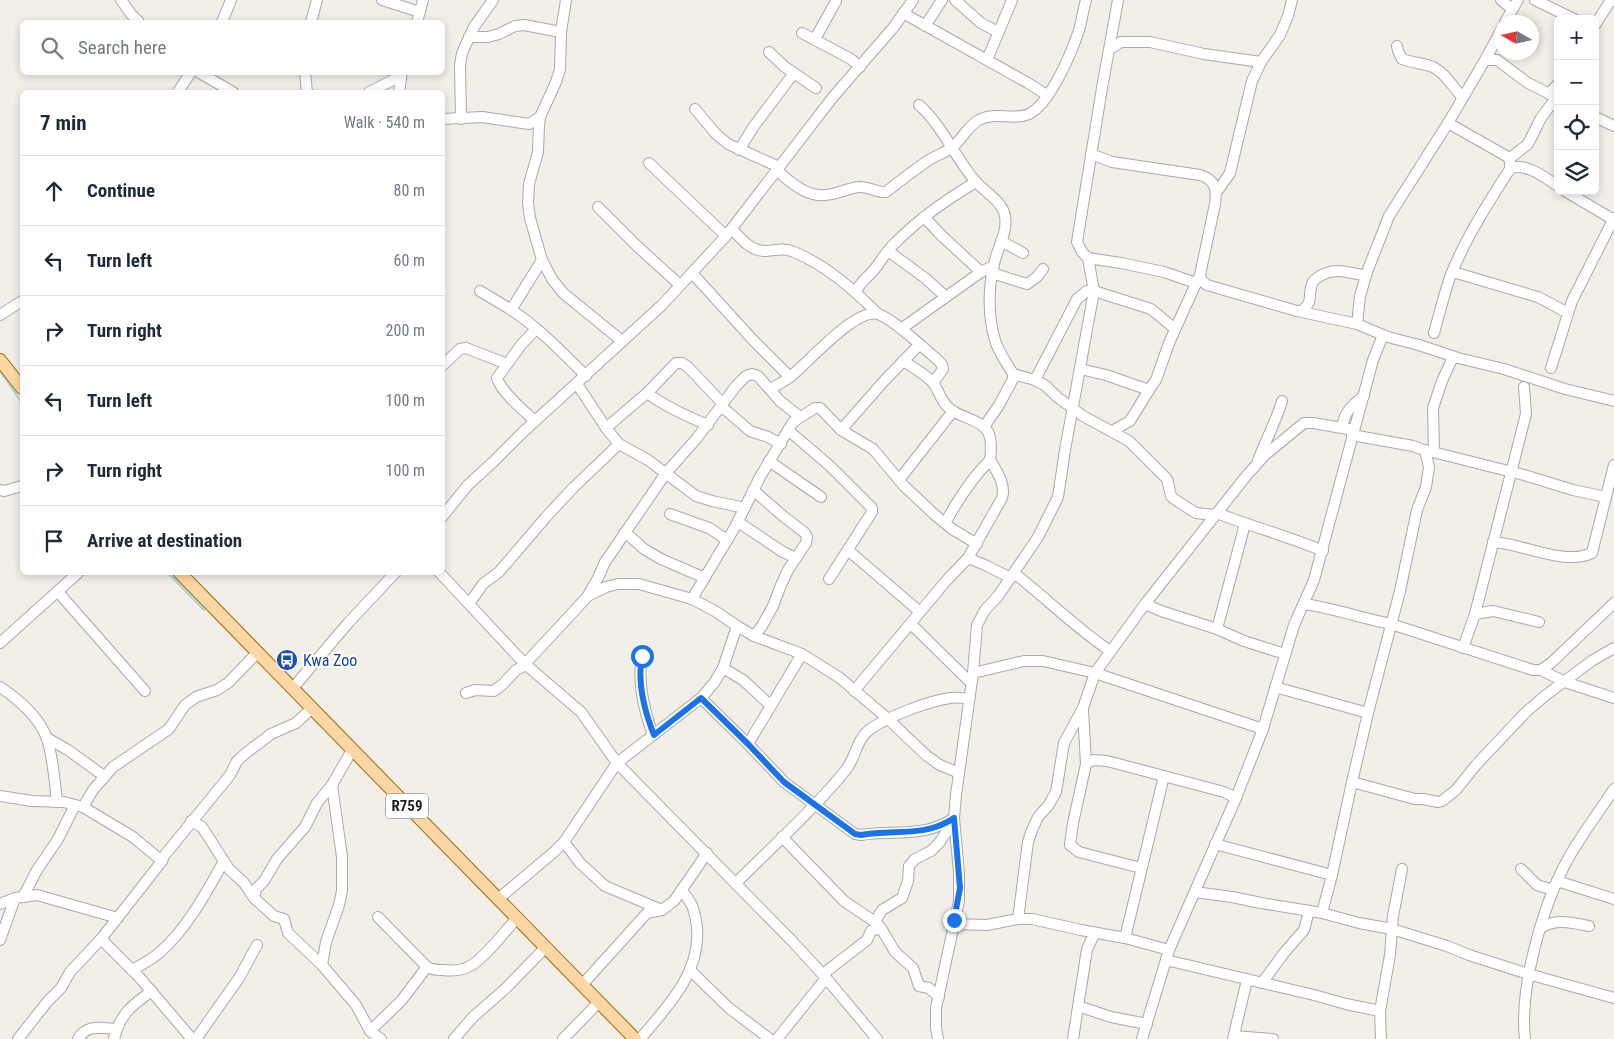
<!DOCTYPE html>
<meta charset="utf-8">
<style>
body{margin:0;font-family:"Roboto Condensed",sans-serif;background:#f2f2f3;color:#1f2937}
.controls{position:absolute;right:15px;top:15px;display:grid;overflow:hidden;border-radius:8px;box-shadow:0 2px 8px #0003}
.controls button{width:45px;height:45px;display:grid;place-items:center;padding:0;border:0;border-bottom:1px solid #e0e1e3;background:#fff;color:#1f2937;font:25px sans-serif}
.compass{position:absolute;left:1494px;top:15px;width:45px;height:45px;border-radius:50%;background:#fff;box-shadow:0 2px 8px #0003;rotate:279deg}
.stop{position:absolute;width:15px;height:15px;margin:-11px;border:4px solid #1a73e8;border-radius:50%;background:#fff}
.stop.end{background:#1a73e8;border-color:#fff;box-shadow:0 1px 5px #0008}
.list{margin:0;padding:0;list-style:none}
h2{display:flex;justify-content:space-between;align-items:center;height:65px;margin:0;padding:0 20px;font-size:21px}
h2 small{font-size:16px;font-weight:400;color:#747a83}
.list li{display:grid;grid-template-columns:32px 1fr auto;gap:15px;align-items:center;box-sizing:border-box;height:70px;padding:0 20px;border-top:1px solid #e0e1e3}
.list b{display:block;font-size:19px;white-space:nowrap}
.list em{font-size:16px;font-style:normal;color:#747a83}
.icon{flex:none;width:28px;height:28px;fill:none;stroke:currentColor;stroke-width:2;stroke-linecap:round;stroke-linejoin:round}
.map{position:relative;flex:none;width:1614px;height:1039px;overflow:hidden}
.search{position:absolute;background:#fff;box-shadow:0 2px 8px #0003;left:20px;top:20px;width:425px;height:55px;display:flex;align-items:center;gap:12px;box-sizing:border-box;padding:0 18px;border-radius:8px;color:#747a83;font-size:19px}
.panel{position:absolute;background:#fff;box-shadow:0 2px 8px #0003;left:20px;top:90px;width:425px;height:485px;border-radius:8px}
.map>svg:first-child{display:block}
</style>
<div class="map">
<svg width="1614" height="1039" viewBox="0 0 1614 1039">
<rect width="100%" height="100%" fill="#f2efe9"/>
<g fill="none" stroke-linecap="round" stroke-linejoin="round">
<g stroke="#aad3df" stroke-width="2">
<polyline points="0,371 22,403"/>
<polyline points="167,572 204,610"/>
</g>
<g stroke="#a9a9a9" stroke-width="12">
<g id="minor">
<polyline points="121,0 131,14 139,22"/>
<polyline points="382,0 420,12"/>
<polyline points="566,0 561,32 560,69 556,82 540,117 539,125 538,152 529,184 528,203 530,218 542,260 552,279 563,293 622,341"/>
<polyline points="955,0 981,23 998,32"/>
<polyline points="1118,0 1102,88 1077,242 1082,252 1088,258 1121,263 1164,272 1196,283"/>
<polyline points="1501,0 1512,9"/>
<polyline points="1535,0 1574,19"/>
<polyline points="903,13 1028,83 1047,95"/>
<polyline points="222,22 231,0"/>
<polyline points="311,22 317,0"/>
<polyline points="417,22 423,0"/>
<polyline points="1505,22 1518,0"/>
<polyline points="1595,25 1611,0"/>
<polyline points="925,26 942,0"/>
<polyline points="802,33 851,59 860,67"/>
<polyline points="469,37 488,37 499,34 515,26 524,25 561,32"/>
<polyline points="815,39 836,1"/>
<path d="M 1397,46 L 1398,51 L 1402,59 C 1412,63 1423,63 1433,67 C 1446,73 1453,88 1463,98"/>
<polyline points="1110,49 1121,42 1150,42 1204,54 1261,62"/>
<polyline points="769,52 785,67 816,88"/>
<polyline points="987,60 1012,0"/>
<polyline points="1486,60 1497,60 1528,83 1558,98"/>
<polyline points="198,72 233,92"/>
<polyline points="305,72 307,92"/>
<polyline points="178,92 191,72"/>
<polyline points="369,92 401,76"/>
<polyline points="399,92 402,72"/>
<polyline points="1549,94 1558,84"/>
<path d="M 919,105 C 943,126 955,158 976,182 C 985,192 1003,202 1005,216 C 1008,232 997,249 994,264 C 988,288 988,317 995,340 C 998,352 1007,363 1013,374 L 1013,379 L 999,405 L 984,427"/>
<polyline points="695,109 716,134 728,144 779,167"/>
<polyline points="1595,117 1614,126"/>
<polyline points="442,119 482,117 529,124 540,117"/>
<polyline points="461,119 460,65 462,53 474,27 493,0"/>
<polyline points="739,150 754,126 794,73"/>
<path d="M 1091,154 L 1112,162 L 1200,175 C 1216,180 1217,190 1215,204 L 1200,275 L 1202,281 L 1207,285 L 1297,311 L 1357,324 L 1388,337 L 1419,345 L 1458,358 L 1504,369 L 1565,389 L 1614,401"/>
<polyline points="1509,159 1528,144 1541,118 1556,98"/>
<polyline points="649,163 726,236"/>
<path d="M 1510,168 C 1527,163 1544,177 1558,186"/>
<path d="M 776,170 C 793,184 809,200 832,194 C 841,192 850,188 859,187 C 868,186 877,193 886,192 C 900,181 914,170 929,160 C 936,156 943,153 950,149 C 961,142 967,126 979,120 C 995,111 1013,121 1029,114 C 1050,104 1072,52 1079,30 C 1082,20 1083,10 1086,0"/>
<polyline points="1565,191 1614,220"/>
<polyline points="1216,193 1230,173 1252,81 1261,62 1280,35 1288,16 1292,0"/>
<polyline points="598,207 638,247 680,285"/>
<polyline points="924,217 942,236 981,272"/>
<path d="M 732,229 C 741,239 751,252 767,251 C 777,250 784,248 794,252 C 826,265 854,290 878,314"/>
<polyline points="1001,241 1023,253"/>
<polyline points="888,251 925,278 946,297"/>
<polyline points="1453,272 1538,297 1568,313"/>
<polyline points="692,273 753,340 790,377"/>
<polyline points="992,273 1027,284 1037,277 1043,269"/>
<path d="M 480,291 C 490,297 500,303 510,309 C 538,327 562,352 586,376"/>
<path d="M 856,292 C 859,283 867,278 873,271 C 881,262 886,251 895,243 C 919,219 947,199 976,182"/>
<polyline points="511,310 542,260"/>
<path d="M 1297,311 L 1301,311 C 1315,301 1307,296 1312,284 C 1313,281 1314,280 1317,278 C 1333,266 1347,272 1366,276"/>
<polyline points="0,315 22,301"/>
<polyline points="1357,324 1360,296 1367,272 1389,216 1448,123 1485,60 1502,29"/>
<polyline points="901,329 981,272 993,266"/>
<path d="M 1434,333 C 1439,315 1444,295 1450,277 C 1465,239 1488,203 1510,169 L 1510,161 L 1508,157 L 1448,123"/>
<path d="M 903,361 C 914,368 926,374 934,384 C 940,393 941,402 950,409 C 961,418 983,420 989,434 C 992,442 991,452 990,460 C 971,479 958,500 945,523"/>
<polyline points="442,366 460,349 466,348 507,364"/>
<polyline points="1551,368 1572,301 1614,218"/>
<polyline points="1080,369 1106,375 1149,390"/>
<polyline points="1013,374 1035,380 1046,386 1057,397 1083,416 1129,441 1167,479 1171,496 1174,499 1196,513 1215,515"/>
<polyline points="1035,380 1077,299 1087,291 1094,291 1151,309 1175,329"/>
<polyline points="577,384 606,428 619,444 648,460 696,496 712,501 745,508"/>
<path d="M 770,389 C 777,385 784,382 790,377 C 808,363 855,308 878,314 C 894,319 924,349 939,361 L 942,365 L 943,369 L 933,383"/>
<path d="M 647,393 C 666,407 686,416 708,425"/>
<polyline points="721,406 750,431 768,437 781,444"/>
<path d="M 535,421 C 524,411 501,392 497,378 L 521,345 L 536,329"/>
<polyline points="606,428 647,393 676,363 682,363 688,367 723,404"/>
<path d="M 1342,428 C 1344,412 1352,405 1364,396"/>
<polyline points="788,430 830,466 872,508 872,512 829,579"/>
<polyline points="841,430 884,381 919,345"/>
<polyline points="1112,431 1130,421 1149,390 1156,380 1169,343 1198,279"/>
<polyline points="1352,435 1413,446 1421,449 1524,475 1573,490 1606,497"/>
<polyline points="1434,452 1433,408 1442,381 1453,357"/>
<polyline points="769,461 821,497"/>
<path d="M 1258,461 C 1265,441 1276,422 1282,401"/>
<polyline points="899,480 953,411"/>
<polyline points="0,490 4,491 22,486"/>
<polyline points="753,490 783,516 805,533 807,537 806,543 788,570 781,585 773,606 762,626 754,636"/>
<path d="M 1217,513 C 1252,527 1288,536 1323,551"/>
<polyline points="670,514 709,528 727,540"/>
<polyline points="442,517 468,485 493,462 522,433 662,305 726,236 833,97 893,28 913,0"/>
<polyline points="738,522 783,552 796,558"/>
<polyline points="625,532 644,549 661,559 705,578"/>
<path d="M 1493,542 C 1524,544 1564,566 1592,553 L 1614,465"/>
<polyline points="848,550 920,612"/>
<polyline points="968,558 985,565 1011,578"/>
<polyline points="439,572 525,664 581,712 617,763 793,942 826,978 877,1039"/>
<path d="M 1014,573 C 1047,599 1076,628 1110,651"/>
<polyline points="58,592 145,691"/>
<polyline points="588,596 606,587 618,584 639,584 692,599 715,611 737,626 754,636 802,654 840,678 887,718 927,756 940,765 959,773"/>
<polyline points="692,599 735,527 760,477 793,422 815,408 820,408 841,430 873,449 904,486 935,515 952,529 977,544"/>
<polyline points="469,604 483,584 499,572 546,517 574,487 619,444"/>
<polyline points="1145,604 1161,611 1217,629 1244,641 1285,654"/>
<path d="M 1304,604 C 1333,608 1361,618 1391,624 L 1533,670 L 1541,670 L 1565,682 L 1614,698"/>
<polyline points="1475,614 1493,611 1539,622"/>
<polyline points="911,624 971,683"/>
<polyline points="1217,629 1245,524"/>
<polyline points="0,643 79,572"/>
<polyline points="1463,648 1475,614 1526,414 1524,387"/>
<path d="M 642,656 C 637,683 644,710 653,735"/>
<polyline points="525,664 587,597 598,578 605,562 666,473 697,438 736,386 746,376 752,374 758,376 780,401 800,417"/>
<polyline points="723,668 743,680 770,705"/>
<polyline points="1541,670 1551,663 1614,603"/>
<polyline points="973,673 1024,661 1043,661 1095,673 1263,729"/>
<path d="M 0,687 C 18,699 40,718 47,739 C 53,757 55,783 57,802"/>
<polyline points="1275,687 1368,713"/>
<polyline points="292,689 349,622 396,572"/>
<path d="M 854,691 L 946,581 L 968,558 L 1002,498 C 1006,484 997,472 990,460"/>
<polyline points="466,693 475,690 494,691 503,684 516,670 526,665"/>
<path d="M 701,698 L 748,744 L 784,782 L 855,834 L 861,835 C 894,830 925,838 954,818"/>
<polyline points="1083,710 1086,764 1073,823 1070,845 1079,852 1141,868"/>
<polyline points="47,738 68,750 104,776"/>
<polyline points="748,744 802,654"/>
<polyline points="1086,764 1093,760 1107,761 1224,792 1236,798"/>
<polyline points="1352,782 1415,799 1423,799 1438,802 1442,801 1456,790 1476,765 1525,713 1546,695 1593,660 1614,648"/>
<polyline points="0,796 32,801 64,802 83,807 133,837 162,861"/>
<polyline points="83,807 93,790 113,767 169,729 185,705 196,697 217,690 228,683 257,653"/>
<polyline points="191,821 202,827 229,869 244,883 254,898 274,916 284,919 288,933 322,965 356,1005 370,1031 381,1039"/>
<polyline points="782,837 844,901 875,922 881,928 895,952 913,968 919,986 929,988 939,997"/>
<polyline points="564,842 580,863 605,886 662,910"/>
<polyline points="1215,844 1332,875"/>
<polyline points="1521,869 1537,885 1553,890"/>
<polyline points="1557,881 1614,899"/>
<path d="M 736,883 C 773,846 812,811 845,771 C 856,758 856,740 869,730 C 886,717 929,701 950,698 C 956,697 963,698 969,699"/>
<polyline points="1195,892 1232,897 1261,903 1322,913 1359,923 1392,929 1447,946 1469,955 1528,974 1614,998"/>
<polyline points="23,897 37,870 58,839 75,805"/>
<polyline points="254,898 256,889 264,881 277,859 305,827 317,803 332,785 352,750"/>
<polyline points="498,899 554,852 564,842 617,763 701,698 714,683 723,668 737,626"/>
<polyline points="0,904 15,898 37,895 118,918"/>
<polyline points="1322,913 1332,875 1352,782 1369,709 1400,591 1417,510 1426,487 1429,467 1425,450"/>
<path d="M 378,917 L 427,967 C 432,970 437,970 442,970 C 451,971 462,971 470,966 C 485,958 505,931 517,918"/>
<polyline points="1018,919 1028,842 1032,830 1038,817 1048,806 1056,792 1064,743 1083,708 1095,673 1145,604 1247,475 1265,455 1304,423 1313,423 1354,430"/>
<polyline points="875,922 882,910 902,898 908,881 909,866 915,859 931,851 939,843 949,828 951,821"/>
<polyline points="953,924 987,925 1018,919 1032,919 1081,930 1125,938 1169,950"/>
<path d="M 1541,928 C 1555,918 1573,923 1589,926"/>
<polyline points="1125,938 1164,776"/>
<polyline points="101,939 140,978 192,1039"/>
<polyline points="0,940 15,898"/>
<polyline points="1166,960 1314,995 1346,1004 1380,1011"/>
<polyline points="322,965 326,942 339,905 342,891 342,857 332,785"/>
<path d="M 132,970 C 141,965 151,960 159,953 C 187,929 206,893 224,861"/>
<polyline points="691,971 729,1008 770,1039"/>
<polyline points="823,974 867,940 871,931 881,928"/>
<polyline points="1262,983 1284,953 1304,930 1309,911"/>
<polyline points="582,985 647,913 662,910 674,901 707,853"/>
<polyline points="1078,1006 1111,1017 1147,1024"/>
<polyline points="370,1031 401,1001 427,967"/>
<polyline points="1234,1036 1273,1039"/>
<polyline points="18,1039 48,1001 61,988 70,972 101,939 162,861 164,856 230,775 237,761 246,753 271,734 296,723 312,708"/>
<path d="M 78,1039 C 87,1024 101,1028 117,1029"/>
<path d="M 114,1039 C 120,1014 132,1005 152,991"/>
<polyline points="196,1039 239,978 257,945"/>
<polyline points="454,1039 473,1017 505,989 546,947"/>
<polyline points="563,1039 599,1002"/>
<path d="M 640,1039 C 667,1007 701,973 697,928 C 695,911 693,903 681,890"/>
<polyline points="777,1039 826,978"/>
<polyline points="938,1039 936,1028 936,1008 959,901 959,873 954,818 956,795 973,673 977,625 985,610 998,596 1038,537 1058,497 1065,450 1094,291 1088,258"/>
<polyline points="1073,1039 1087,949 1095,933"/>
<polyline points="1142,1039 1169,950 1236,798 1263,729 1294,625 1314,580 1373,360 1383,335"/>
<polyline points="1233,1039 1247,980"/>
<polyline points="1381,1039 1380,1011 1390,955 1393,916 1402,869"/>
<path d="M 1525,1039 C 1519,988 1543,904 1568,859 C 1581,835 1599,812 1614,789"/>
</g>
</g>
<g stroke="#a06b00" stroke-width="14">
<g id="major">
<polyline points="0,360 22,388"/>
<polyline points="179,572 635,1039"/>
</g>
</g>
<use href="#minor" stroke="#fff" stroke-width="10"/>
<use href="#major" stroke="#fcd6a4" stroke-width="12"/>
</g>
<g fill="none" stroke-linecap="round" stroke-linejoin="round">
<path stroke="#1a73e8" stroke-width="6" d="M 642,656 C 637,683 644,710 654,735 L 701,698 L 748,744 L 784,782 L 855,834 L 861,835 C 895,829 924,838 954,818 L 960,888 L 954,920"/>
</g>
<defs>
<g id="bus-disc" transform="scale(1.125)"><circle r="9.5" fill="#1a4fb4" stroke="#fff"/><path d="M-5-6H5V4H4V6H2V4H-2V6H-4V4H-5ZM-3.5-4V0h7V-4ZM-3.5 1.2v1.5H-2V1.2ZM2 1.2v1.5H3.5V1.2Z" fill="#fff"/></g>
</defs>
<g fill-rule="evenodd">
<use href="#bus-disc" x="287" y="660"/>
</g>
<g text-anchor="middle" stroke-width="4" stroke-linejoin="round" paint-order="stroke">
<rect fill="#fff" stroke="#646464" stroke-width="1" x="386" y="793.5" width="42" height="25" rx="4"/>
<g font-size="15" font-weight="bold" fill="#222">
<text x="407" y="811">R759</text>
</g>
<g font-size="16" fill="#164399" stroke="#fff" text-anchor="start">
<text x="303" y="666">Kwa Zoo</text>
</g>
</g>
</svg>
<div class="controls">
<button>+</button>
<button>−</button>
<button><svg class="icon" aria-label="locate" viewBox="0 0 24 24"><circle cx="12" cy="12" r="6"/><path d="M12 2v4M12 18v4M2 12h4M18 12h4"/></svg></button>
<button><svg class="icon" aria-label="layers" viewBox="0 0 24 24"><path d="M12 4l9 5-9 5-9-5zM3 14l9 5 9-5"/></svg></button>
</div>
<svg class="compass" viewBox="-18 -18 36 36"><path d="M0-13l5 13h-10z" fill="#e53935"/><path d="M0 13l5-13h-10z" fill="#747a83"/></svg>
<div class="stop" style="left:642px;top:656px"></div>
<div class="stop end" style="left:954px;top:920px"></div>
<div class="search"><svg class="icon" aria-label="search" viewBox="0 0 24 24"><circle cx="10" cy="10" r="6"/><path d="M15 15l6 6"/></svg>Search here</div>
<section class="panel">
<h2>7 min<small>Walk · 540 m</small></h2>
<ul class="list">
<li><svg class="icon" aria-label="ahead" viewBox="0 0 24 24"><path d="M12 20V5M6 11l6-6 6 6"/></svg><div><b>Continue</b></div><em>80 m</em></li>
<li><svg class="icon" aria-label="left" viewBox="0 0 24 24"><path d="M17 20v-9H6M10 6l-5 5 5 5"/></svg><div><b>Turn left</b></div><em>60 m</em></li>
<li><svg class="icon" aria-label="right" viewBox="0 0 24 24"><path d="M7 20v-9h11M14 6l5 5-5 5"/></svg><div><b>Turn right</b></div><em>200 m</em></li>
<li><svg class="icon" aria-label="left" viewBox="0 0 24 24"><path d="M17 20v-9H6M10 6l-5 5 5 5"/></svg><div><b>Turn left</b></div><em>100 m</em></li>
<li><svg class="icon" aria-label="right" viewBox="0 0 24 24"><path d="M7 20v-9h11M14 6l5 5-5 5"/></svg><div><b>Turn right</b></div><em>100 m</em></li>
<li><svg class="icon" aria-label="arrive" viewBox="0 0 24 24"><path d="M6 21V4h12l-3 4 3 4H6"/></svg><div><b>Arrive at destination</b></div></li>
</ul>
</section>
</div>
